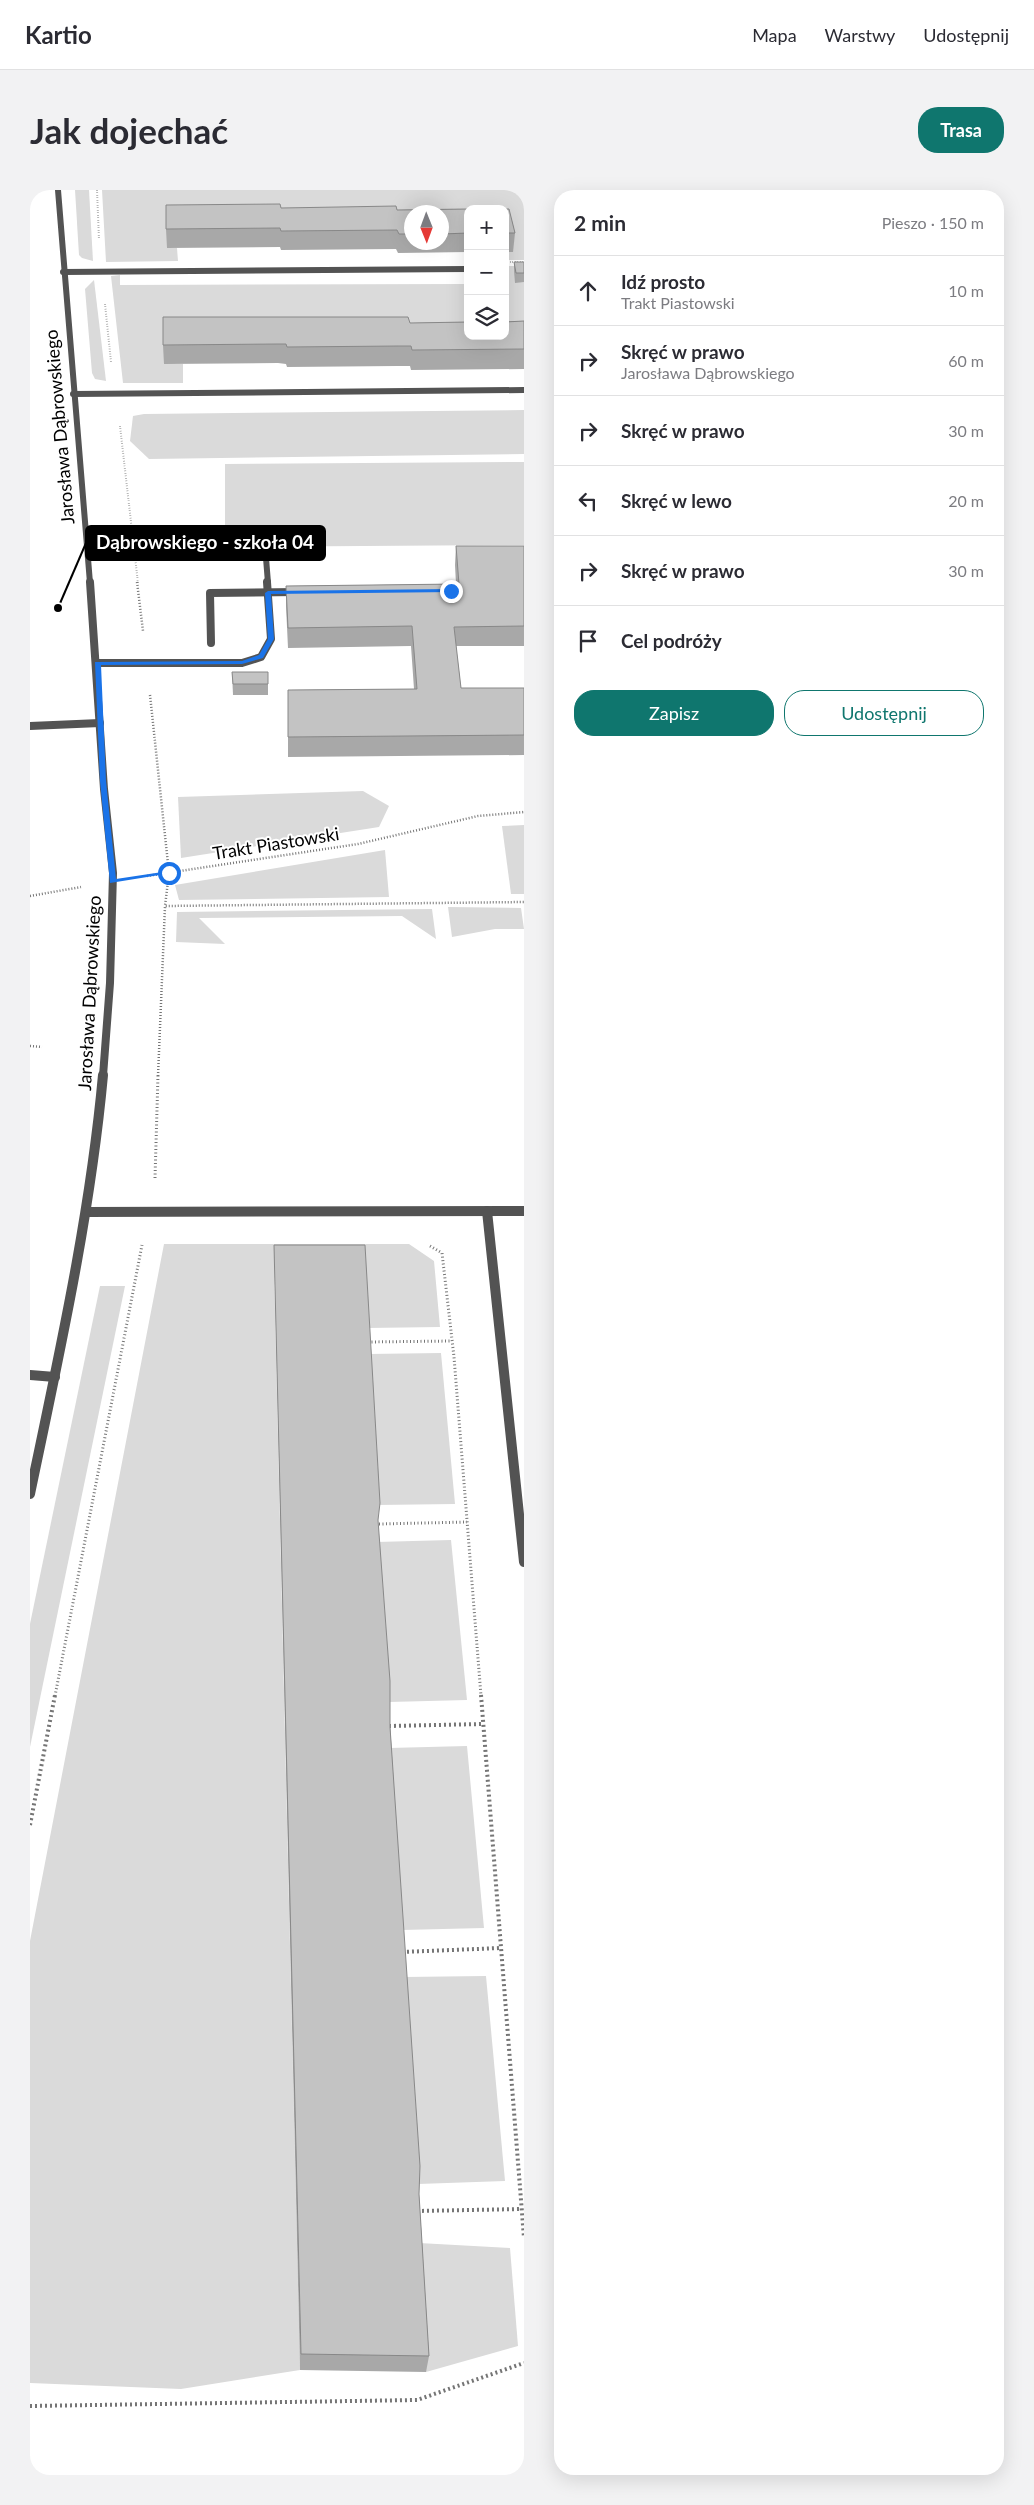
<!DOCTYPE html>
<html lang="pl">
<meta charset="utf-8">
<style>
body{margin:0;font-family:Lato,sans-serif;background:#f2f2f3;color:#2b2b33}
.controls{position:absolute;right:15px;top:15px;display:grid;overflow:hidden;border-radius:10px;box-shadow:0 5px 20px #0002}
.controls button{width:45px;height:45px;display:grid;place-items:center;padding:0;border:0;border-bottom:1px solid #e1e1e2;background:#fff;color:#2b2b33;font:25px sans-serif}
.compass{position:absolute;left:374px;top:15px;width:45px;height:45px;border-radius:50%;background:#fff;box-shadow:0 5px 20px #0002;rotate:179deg}
.stop{position:absolute;width:15px;height:15px;margin:-11px;border:4px solid #1a73e8;border-radius:50%;background:#fff}
.stop.end{background:#1a73e8;border-color:#fff;box-shadow:0 1px 5px #0008}
.list{margin:0;padding:0;list-style:none}
h2{display:flex;justify-content:space-between;align-items:center;height:65px;margin:0;padding:0 20px;font-size:21px}
h2 small{font-size:16px;font-weight:400;color:#7c7c81}
.list li{display:grid;grid-template-columns:32px 1fr auto;gap:15px;align-items:center;box-sizing:border-box;height:70px;padding:0 20px;border-top:1px solid #e1e1e2}
.list b{display:block;font-size:19px;white-space:nowrap}
.list p{margin:0;font-size:16px;white-space:nowrap;color:#7c7c81}
.list em{font-size:16px;font-style:normal;color:#7c7c81}
.actions{display:flex;gap:10px;padding:15px 20px}
.actions a{flex:1;padding:11px 0;border:1px solid #0f766e;border-radius:20px;text-align:center;font-size:18px;color:#0f766e}
.actions .main{background:#0f766e;color:#fff}
.icon{flex:none;width:28px;height:28px;fill:none;stroke:currentColor;stroke-width:2;stroke-linecap:round;stroke-linejoin:round}
.map{position:relative;flex:none;width:494px;height:2285px;overflow:hidden;border-radius:20px}
header{display:flex;align-items:center;gap:30px;box-sizing:border-box;height:70px;padding:0 25px;background:#fff;border-bottom:1px solid #e1e1e2}
header strong{font-size:24px}
nav{display:flex;gap:28px;margin-inline-start:auto;font-size:18px}
.intro{display:flex;align-items:center;justify-content:space-between;box-sizing:border-box;height:120px;padding:0 30px}
h1{margin:0;font-size:35px}
.button{padding:12px 22px;border-radius:20px;background:#0f766e;color:#fff;font-size:18px;font-weight:700}
main{display:flex;gap:30px;padding:0 30px}
aside{flex:1;background:#fff;border-radius:20px;box-shadow:0 5px 20px #0002}
.map>svg:first-child{display:block}
</style>
<header>
<strong>Kartio</strong>
<nav><a>Mapa</a><a>Warstwy</a><a>Udostępnij</a></nav>
</header>
<div class="intro"><h1>Jak dojechać</h1><a class="button">Trasa</a></div>
<main>
<div class="map">
<svg width="494" height="2285" viewBox="0 0 494 2285">
<rect width="100%" height="100%" fill="#fff"/>
<g fill="#dadada">
<polygon points="45,0 59,0 63,71 52,68 49,65"/>
<polygon points="72,0 494,0 494,70 475,70 475,62 483,61 475,38 475,19 438,19 438,38 412,22 382,22 137,58 147,58 148,71 76,72"/>
<polygon points="475,76 494,76 494,151 134,174 153,174 153,193 93,193 81,86 90,85 90,95 438,94 438,146 475,146"/>
<polygon points="64,90 76,191 65,189 62,183 55,99"/>
<polygon points="494,220 494,264 119,269 100,251 103,226 114,224"/>
<polygon points="494,272 494,355 195,357 195,274"/>
<polygon points="333,601 359,616 349,637 151,668 148,607"/>
<polygon points="494,635 494,704 481,704 472,636"/>
<polygon points="355,660 359,707 149,710 145,695"/>
<polygon points="418,717 491,718 494,739 465,739 422,747"/>
<polygon points="402,719 406,749 372,726 169,728 195,754 146,752 147,722"/>
<polygon points="134,1054 379,1054 404,1071 410,1137 337,1138 244,1077 270,2180 151,2199 0,2193 0,1751"/>
<polygon points="70,1096 95,1096 0,1557 0,1434"/>
<polygon points="411,1163 425,1314 347,1315 338,1164"/>
<polygon points="421,1350 437,1510 359,1512 346,1352"/>
<polygon points="437,1556 454,1738 372,1740 359,1558"/>
<polygon points="456,1786 475,1991 388,1994 374,1787"/>
<polygon points="389,2053 480,2058 488,2156 396,2182"/>
</g>
<g fill="none" stroke-linecap="round" stroke-linejoin="round">
<g stroke="#757575" stroke-width="2" stroke-dasharray="0.5 2" stroke-linecap="butt">
<polyline points="67,0 69,50"/>
<polyline points="475,72 494,72"/>
<polyline points="75,114 81,172"/>
<polyline points="90,236 108,393"/>
</g>
<g stroke="#757575" stroke-width="2.5" stroke-dasharray="1 2" stroke-linecap="butt">
<polyline points="107,392 113,441"/>
<polyline points="120,505 139,683 135,716 494,712"/>
<polyline points="117,686 328,654 448,626 494,622"/>
<polyline points="0,706 51,697"/>
<polyline points="0,856 12,857"/>
<polyline points="128,886 135,716"/>
</g>
<g stroke="#757575" stroke-width="3" stroke-dasharray="1 2.5" stroke-linecap="butt">
<polyline points="125,988 128,885"/>
<polyline points="400,1056 412,1063 424,1167 451,1506"/>
<polyline points="338,1152 422,1151"/>
<polyline points="349,1334 437,1332"/>
<polyline points="25,1506 112,1055"/>
</g>
<g stroke="#757575" stroke-width="4" stroke-dasharray="2 3" stroke-linecap="butt">
<polyline points="451,1505 494,2048"/>
<polyline points="359,1536 453,1534"/>
<polyline points="0,1635 25,1505"/>
<polyline points="372,1762 471,1758"/>
<polyline points="387,2021 492,2019"/>
<polyline points="0,2216 387,2210 494,2173"/>
</g>
<polyline stroke="#535353" stroke-width="6" points="236,368 238,393"/>
<g stroke="#535353" stroke-width="8">
<polyline points="181,453 180,403 268,402"/>
<polyline points="67,473 212,473 231,467 241,449 237,392"/>
</g>
<g stroke="#535353" stroke-width="6">
<polyline points="28,0 60,393"/>
<polyline points="33,82 438,79"/>
<polyline points="43,204 494,200"/>
</g>
<g stroke="#535353" stroke-width="8">
<polyline points="60,392 74,599 83,683 80,793 73,886"/>
<polyline points="0,536 70,533"/>
</g>
<g stroke="#535353" stroke-width="10">
<polyline points="457,1021 494,1372"/>
<polyline points="56,1022 494,1021"/>
<polyline points="0,1185 25,1187"/>
<path d="M 0,1304 C 29,1165 60,1027 73,885"/>
</g>
</g>
<g fill="#a8a8a8" fill-rule="evenodd">
<path d="M 251,18 L 367,20 L 438,19 L 438,62 L 368,63 L 366,59 L 251,60 L 250,57 L 137,58 L 136,39 ZM 382,22 L 412,22 L 412,52 L 382,52 Z"/>
<polygon points="475,19 485,43 483,62 475,62"/>
<polygon points="484,72 494,72 494,92 485,93 484,81"/>
<polygon points="494,131 494,179 381,180 380,176 367,176 257,177 256,174 248,173 134,174 133,155 380,133"/>
<polygon points="426,356 494,356 494,456 426,456 431,498 494,498 494,565 258,567 258,500 384,499 381,456 258,458 256,416 256,396 426,394 425,375"/>
<polygon points="202,482 238,482 238,505 203,505"/>
<polygon points="244,1055 348,1338 399,2166 396,2182 270,2180"/>
</g>
<g fill="#c3c3c3" stroke="#888">
<polygon points="250,14 251,18 366,16 367,20 438,19 438,43 412,44 412,22 382,22 382,44 369,44 367,40 251,41 250,38 136,39 136,15"/>
<polygon points="475,19 479,19 485,43 475,43"/>
<polygon points="484,72 494,72 494,83 486,83"/>
<polygon points="133,127 378,127 380,133 438,132 438,146 475,146 475,132 494,131 494,159 382,160 381,156 368,156 257,157 256,154 248,154 133,155"/>
<polygon points="426,356 494,356 494,436 424,437 431,498 494,498 494,545 258,547 258,500 387,499 382,436 258,438 256,396 429,394"/>
<polygon points="202,482 238,482 238,494 203,494"/>
<polygon points="244,1055 335,1055 350,1313 348,1330 360,1491 360,1537 390,1976 389,2004 399,2166 271,2164"/>
</g>
<polygon fill="#1a73e8" points="421,399 423,402 241,404 244,449 233,468 212,474 71,475 76,591 86,689 139,681 142,683 80,693 70,591 65,472 212,471 229,465 238,449 235,403 238,401"/>
<g text-anchor="middle" stroke-width="4" stroke-linejoin="round" paint-order="stroke">
<g font-size="18" fill="#000" stroke="#fff">
<text transform="translate(30 237) rotate(-95)" y="6">Jarosława Dąbrowskiego</text>
<text transform="translate(246 654) rotate(-9)" y="6">Trakt Piastowski</text>
<text transform="translate(60 803) rotate(-87)" y="6">Jarosława Dąbrowskiego</text>
</g>
</g>
<path fill="none" stroke="#000" stroke-width="2" d="M28 418L56 353"/>
<circle fill="#000" stroke="#fff" stroke-width="2" cx="28" cy="418" r="5"/>
<rect fill="#000" stroke="#000" stroke-width="2" x="56" y="336" width="239" height="34" rx="5"/>
<g font-size="19" text-anchor="middle" font-weight="bold" fill="#fff">
<text x="175" y="359">Dąbrowskiego - szkoła 04</text>
</g>
</svg>
<div class="controls">
<button>+</button>
<button>−</button>
<button><svg class="icon" aria-label="layers" viewBox="0 0 24 24"><path d="M12 4l9 5-9 5-9-5zM3 14l9 5 9-5"/></svg></button>
</div>
<svg class="compass" viewBox="-18 -18 36 36"><path d="M0-13l5 13h-10z" fill="#e53935"/><path d="M0 13l5-13h-10z" fill="#7c7c81"/></svg>
<div class="stop" style="left:139px;top:683px"></div>
<div class="stop end" style="left:421px;top:401px"></div>
</div>
<aside>
<h2>2 min<small>Pieszo · 150 m</small></h2>
<ul class="list">
<li><svg class="icon" aria-label="ahead" viewBox="0 0 24 24"><path d="M12 20V5M6 11l6-6 6 6"/></svg><div><b>Idź prosto</b><p>Trakt Piastowski</p></div><em>10 m</em></li>
<li><svg class="icon" aria-label="right" viewBox="0 0 24 24"><path d="M7 20v-9h11M14 6l5 5-5 5"/></svg><div><b>Skręć w prawo</b><p>Jarosława Dąbrowskiego</p></div><em>60 m</em></li>
<li><svg class="icon" aria-label="right" viewBox="0 0 24 24"><path d="M7 20v-9h11M14 6l5 5-5 5"/></svg><div><b>Skręć w prawo</b></div><em>30 m</em></li>
<li><svg class="icon" aria-label="left" viewBox="0 0 24 24"><path d="M17 20v-9H6M10 6l-5 5 5 5"/></svg><div><b>Skręć w lewo</b></div><em>20 m</em></li>
<li><svg class="icon" aria-label="right" viewBox="0 0 24 24"><path d="M7 20v-9h11M14 6l5 5-5 5"/></svg><div><b>Skręć w prawo</b></div><em>30 m</em></li>
<li><svg class="icon" aria-label="arrive" viewBox="0 0 24 24"><path d="M6 21V4h12l-3 4 3 4H6"/></svg><div><b>Cel podróży</b></div></li>
</ul>
<div class="actions"><a class="main">Zapisz</a><a>Udostępnij</a></div>
</aside>
</main>
